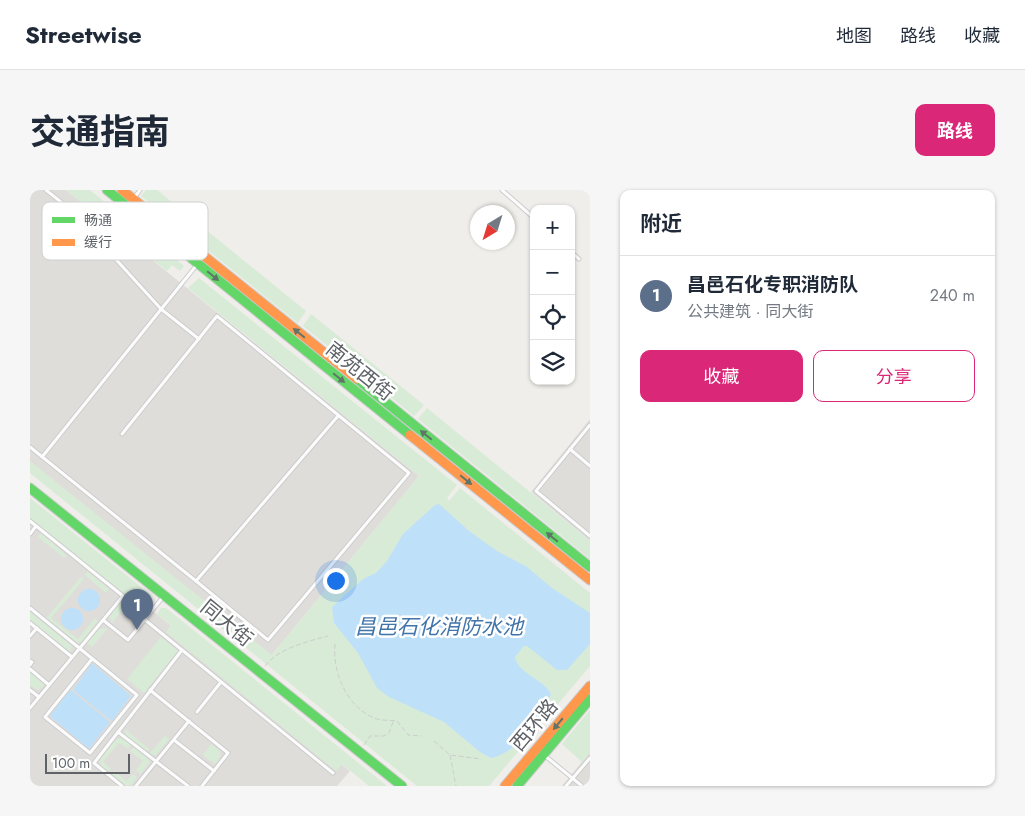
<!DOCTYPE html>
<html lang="zh">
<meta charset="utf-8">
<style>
body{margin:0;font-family:Jost,"Noto Sans SC",sans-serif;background:#f6f6f7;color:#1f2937}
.controls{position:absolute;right:15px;top:15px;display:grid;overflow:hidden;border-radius:10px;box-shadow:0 1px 4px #0004}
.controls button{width:45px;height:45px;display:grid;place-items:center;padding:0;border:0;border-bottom:1px solid #e0e1e3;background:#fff;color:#1f2937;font:25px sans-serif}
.compass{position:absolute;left:440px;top:15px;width:45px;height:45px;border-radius:50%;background:#fff;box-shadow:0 1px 4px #0004;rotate:218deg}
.scale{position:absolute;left:15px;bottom:12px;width:85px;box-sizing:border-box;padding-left:5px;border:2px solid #5f6368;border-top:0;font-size:14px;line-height:18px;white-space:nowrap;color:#5f6368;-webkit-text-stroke:4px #fff;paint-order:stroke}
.you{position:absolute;left:305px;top:390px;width:18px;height:18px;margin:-12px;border:4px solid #fff;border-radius:50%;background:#1a73e8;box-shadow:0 0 0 8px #1a73e833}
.badge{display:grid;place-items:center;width:32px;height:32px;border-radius:50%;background:#db2777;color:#fff;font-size:16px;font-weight:700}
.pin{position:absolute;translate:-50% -41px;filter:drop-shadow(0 1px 2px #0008)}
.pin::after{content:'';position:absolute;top:26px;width:18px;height:15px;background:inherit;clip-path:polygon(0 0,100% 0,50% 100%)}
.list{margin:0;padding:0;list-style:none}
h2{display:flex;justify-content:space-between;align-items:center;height:65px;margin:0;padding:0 20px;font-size:21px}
h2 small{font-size:16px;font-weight:400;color:#747a83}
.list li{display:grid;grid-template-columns:32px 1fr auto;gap:15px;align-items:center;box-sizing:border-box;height:80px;padding:0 20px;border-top:1px solid #e0e1e3}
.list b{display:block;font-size:19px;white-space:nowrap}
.list p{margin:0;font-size:16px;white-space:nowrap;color:#747a83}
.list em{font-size:16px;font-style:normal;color:#747a83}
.actions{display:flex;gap:10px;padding:15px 20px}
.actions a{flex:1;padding:11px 0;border:1px solid #db2777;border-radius:10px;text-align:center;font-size:18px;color:#db2777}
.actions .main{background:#db2777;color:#fff}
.icon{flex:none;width:28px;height:28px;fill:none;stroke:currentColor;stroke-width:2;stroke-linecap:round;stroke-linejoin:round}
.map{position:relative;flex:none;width:560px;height:596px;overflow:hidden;border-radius:10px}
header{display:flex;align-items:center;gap:30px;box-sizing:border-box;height:70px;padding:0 25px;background:#fff;border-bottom:1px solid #e0e1e3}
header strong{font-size:24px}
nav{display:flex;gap:28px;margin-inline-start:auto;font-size:18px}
.intro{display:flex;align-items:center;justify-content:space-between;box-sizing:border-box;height:120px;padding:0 30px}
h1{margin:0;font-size:35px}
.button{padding:12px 22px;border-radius:10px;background:#db2777;color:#fff;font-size:18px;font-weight:700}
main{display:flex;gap:30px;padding:0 30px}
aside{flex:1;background:#fff;border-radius:10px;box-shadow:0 1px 4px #0004}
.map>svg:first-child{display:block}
</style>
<header>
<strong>Streetwise</strong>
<nav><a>地图</a><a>路线</a><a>收藏</a></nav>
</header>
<div class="intro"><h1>交通指南</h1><a class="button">路线</a></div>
<main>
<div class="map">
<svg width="560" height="596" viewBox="0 0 560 596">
<rect width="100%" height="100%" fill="#efeeea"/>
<g fill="#dfddda">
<polygon points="0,0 36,0 389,286 241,466 0,273"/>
<polygon points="560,229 560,351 501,302"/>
<polygon points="0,321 320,581 307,596 0,596"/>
<polygon points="560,562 560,596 532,596"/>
</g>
<g fill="#d8ebd6">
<polygon points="36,0 60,0 154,76 150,81 142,75 137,81"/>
<polygon points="116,0 127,0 276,121 268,133 111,6"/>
<polygon points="169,88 427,295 417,308 419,311 430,298 560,403 560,476 459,596 387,596 0,283 0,271 242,465 389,286 158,98"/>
<polygon points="281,124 394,215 384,226 273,136"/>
<polygon points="397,218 560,351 560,369 388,229"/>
<polygon points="0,308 121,405 121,411 117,416 104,406 82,433 79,427 96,406 0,328"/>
<polygon points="11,343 37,366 34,368 8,347"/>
<polygon points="57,381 79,399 76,403 55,385"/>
<polygon points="51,387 54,389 21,428 48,449 65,428 68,431 51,452 47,452 16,428"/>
<polygon points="131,418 136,418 357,596 339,596 312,574 306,581 136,442 141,435 127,424"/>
<polygon points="0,422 42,456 40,462 0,430"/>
<polygon points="76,438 77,439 62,457 57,453 69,439"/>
<polygon points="131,447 148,461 114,503 97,489"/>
<polygon points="0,483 15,495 8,500 0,496"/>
<polygon points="560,520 560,562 552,572 532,554"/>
<polygon points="95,539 119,559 116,562 95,545"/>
<polygon points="135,546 139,549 126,565 119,564"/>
<polygon points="92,548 101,555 98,559 89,553 73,572 81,579 78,582 71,576 70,570 86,549"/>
<polygon points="181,554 190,561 190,567 185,574 173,565"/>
<polygon points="104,557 119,570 119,573 110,584 106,580 113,571 100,561"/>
<polygon points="84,581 96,591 103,584 107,587 101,595 97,596 81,584"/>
</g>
<g fill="#bfe0f9">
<path d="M 409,314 L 439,341 L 467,361 L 497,377 L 522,398 L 560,423 L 560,454 L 537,480 L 527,480 L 497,456 L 494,456 L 485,467 C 488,484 514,489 521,504 C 510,529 489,562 461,568 L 450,562 L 414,532 L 359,507 L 347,498 L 328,463 L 304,433 L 302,417 L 333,389 L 346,383 L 357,371 L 373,344 L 405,315 Z"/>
<circle cx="59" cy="410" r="11"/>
<circle cx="42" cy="429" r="11"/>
<polygon points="62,473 101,506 82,531 43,500"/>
<polygon points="39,501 42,501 80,532 59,559 20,526"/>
</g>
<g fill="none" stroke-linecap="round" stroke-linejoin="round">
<g stroke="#cbcccc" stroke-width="5">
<g id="lane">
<polyline points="16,0 41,20 131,119 169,149"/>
<polyline points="472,0 504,28"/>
<polyline points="98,16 110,0"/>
<polyline points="541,62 549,69"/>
<polyline points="560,235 506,301 560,346"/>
<polyline points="92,244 187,126 379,283 238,450 166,391"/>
<polyline points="0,257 166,391 308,226"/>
<polyline points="540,259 560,276"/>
<polyline points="12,267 174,66"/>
<polyline points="0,331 93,406 0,518"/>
<polyline points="0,344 6,336"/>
<polyline points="0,418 107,505 60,563 15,527 62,469"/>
<polyline points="114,429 303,583"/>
<polyline points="73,430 98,450 133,407"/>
<polyline points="0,433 42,467"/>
<polyline points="0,446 7,438"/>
<polyline points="0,471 2,472 0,475"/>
<polyline points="0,479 19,495"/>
<polyline points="0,500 9,507"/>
<polyline points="120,500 198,563 172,596"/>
<polyline points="167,522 191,492"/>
<polyline points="88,542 158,596"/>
<polyline points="144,550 184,581"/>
<polyline points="514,565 552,596"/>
<polyline points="92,596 64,573 152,460"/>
<polyline points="106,596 159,531"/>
<polyline points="536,596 560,568"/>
</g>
</g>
<g stroke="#cacacb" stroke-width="11">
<g id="fast">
<polyline points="77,0 380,245"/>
<polyline points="327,189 560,377"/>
<polyline points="0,298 372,596"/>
<polyline points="487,596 560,509"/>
</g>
</g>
<g stroke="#cacacb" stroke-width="11">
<g id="slow">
<polyline points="92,0 327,189"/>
<polyline points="380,245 560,390"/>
<polyline points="475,596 560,496"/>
</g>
</g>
<g stroke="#cacfcc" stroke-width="1" stroke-dasharray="5 2.5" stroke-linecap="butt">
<path d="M 305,454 C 302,482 317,517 344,528 C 351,531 360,530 367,531 L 378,545 L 391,546"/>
<path d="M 235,476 C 249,458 276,452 298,446"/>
<polyline points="404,551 420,565 451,569"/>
<polyline points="334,555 340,546 354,546 359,543 363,532"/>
<polyline points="420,565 426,596"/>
</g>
<use href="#lane" stroke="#fdfcfc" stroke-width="3"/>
<use href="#fast" stroke="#63d668" stroke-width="9"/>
<use href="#slow" stroke="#ff974d" stroke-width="9"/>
</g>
<defs><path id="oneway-solid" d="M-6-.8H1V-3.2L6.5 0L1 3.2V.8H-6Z" transform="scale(1.25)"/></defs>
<g fill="#607468">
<use href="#oneway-solid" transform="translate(183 86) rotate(39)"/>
<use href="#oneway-solid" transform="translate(269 143) rotate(-141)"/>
<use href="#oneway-solid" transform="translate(309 188) rotate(39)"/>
<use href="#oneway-solid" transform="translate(396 245) rotate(-141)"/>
<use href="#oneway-solid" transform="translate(436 290) rotate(39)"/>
<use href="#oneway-solid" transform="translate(522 347) rotate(-141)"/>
<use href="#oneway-solid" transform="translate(528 534) rotate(130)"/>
</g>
<g text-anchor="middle" stroke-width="5" stroke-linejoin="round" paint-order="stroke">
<g font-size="20" fill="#5f6368" stroke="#fff">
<text transform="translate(330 181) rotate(39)" y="7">南苑西街</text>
<text transform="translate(197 433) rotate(39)" y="7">同大街</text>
<text transform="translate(504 535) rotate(-50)" y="7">西环路</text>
</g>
<g font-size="21" font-style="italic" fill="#4174aa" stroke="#fff">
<text x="409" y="444">昌邑石化消防水池</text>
</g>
</g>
<rect x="12" y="12" width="166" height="58" rx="8" fill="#fff" stroke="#cfd0d2" stroke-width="1"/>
<rect x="22" y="27" width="23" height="6" fill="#63d668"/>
<rect x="22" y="49" width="23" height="7" fill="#ff974d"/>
<g font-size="14" fill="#5f6368">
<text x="54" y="35">畅通</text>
<text x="54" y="57">缓行</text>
</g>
</svg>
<div class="controls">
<button>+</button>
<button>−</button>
<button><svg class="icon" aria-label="locate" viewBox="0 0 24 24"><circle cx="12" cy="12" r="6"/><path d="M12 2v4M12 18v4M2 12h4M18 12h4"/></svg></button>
<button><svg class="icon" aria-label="layers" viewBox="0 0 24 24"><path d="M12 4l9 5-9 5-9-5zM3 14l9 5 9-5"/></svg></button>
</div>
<svg class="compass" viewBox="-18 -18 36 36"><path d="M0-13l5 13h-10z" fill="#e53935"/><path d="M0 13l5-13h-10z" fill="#747a83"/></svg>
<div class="scale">100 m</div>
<div class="you"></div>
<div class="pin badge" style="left:107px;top:440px;background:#5c6f8a">1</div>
</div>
<aside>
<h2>附近<small></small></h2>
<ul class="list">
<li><span class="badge" style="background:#5c6f8a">1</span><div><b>昌邑石化专职消防队</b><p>公共建筑 · 同大街</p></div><em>240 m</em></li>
</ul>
<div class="actions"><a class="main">收藏</a><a>分享</a></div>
</aside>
</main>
